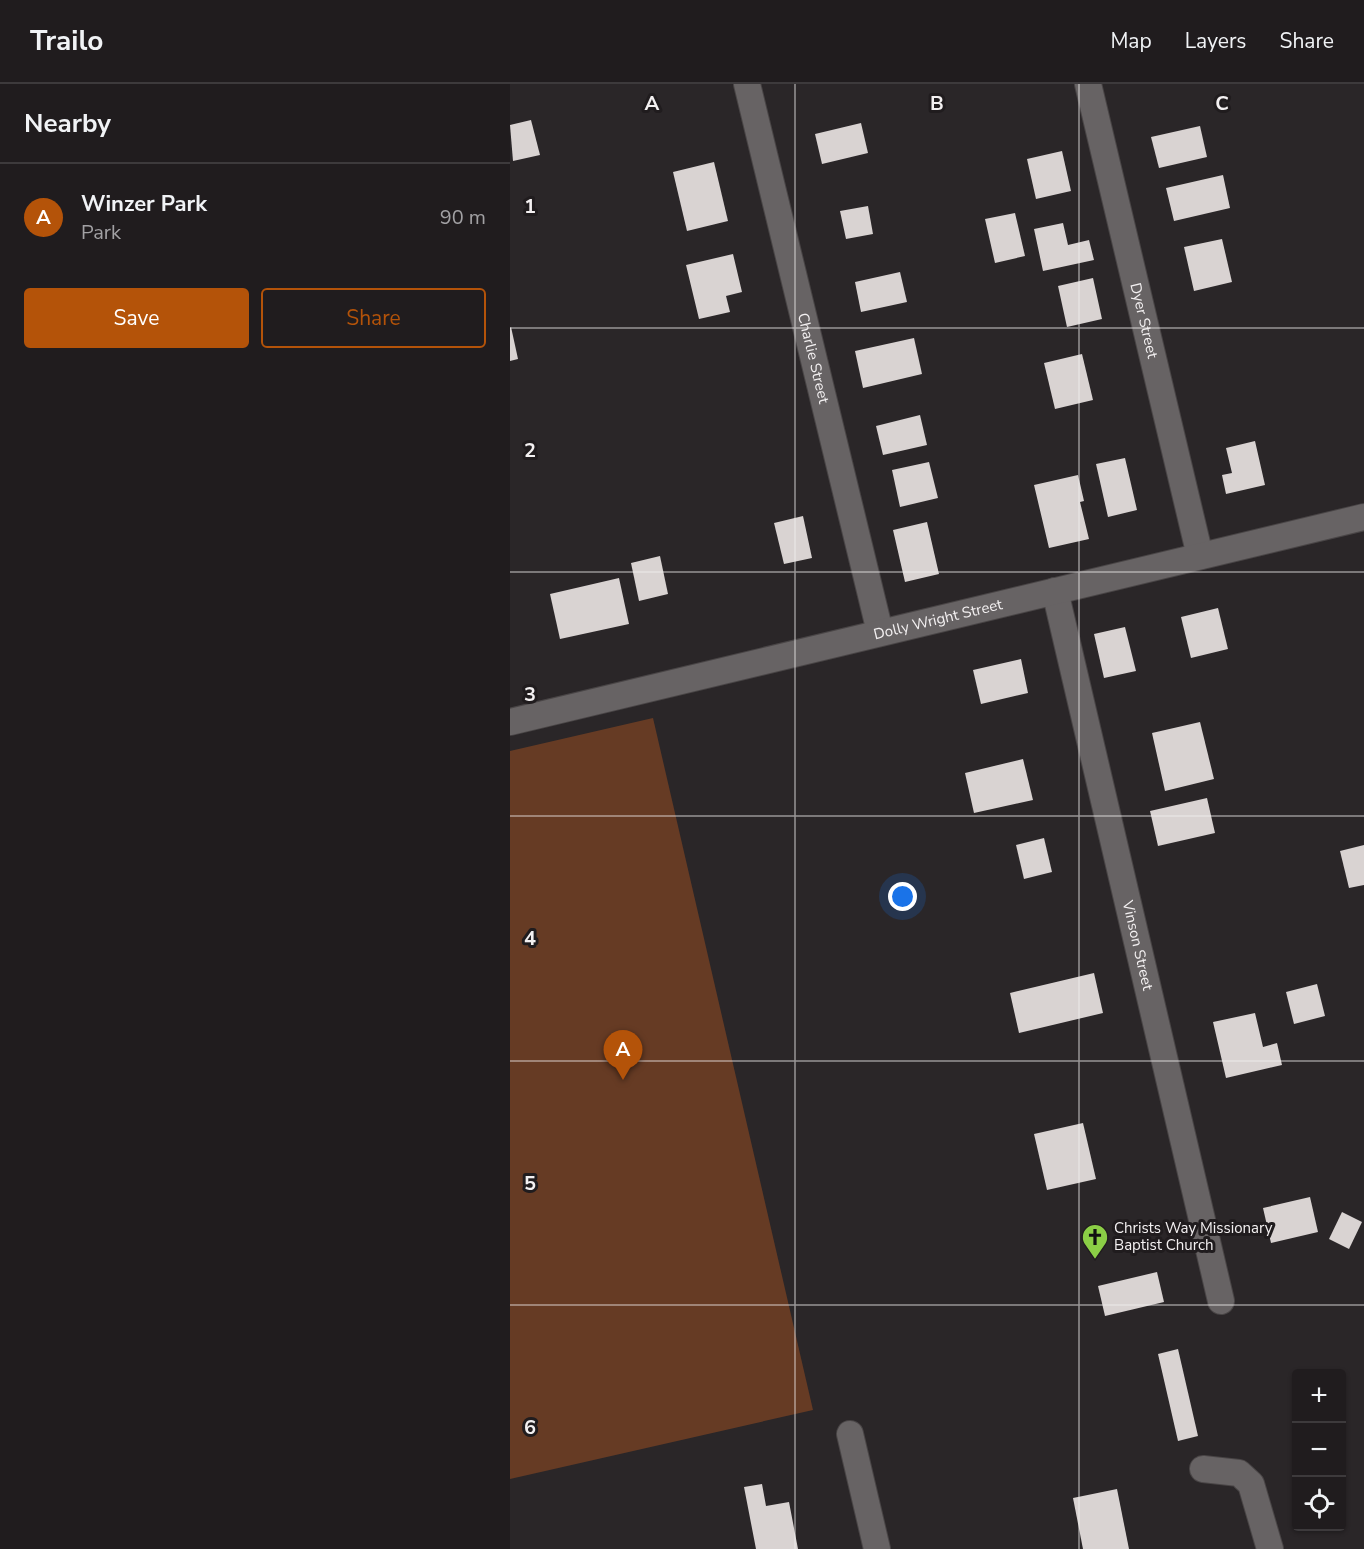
<!DOCTYPE html>
<meta charset="utf-8">
<style>
body{margin:0;font-family:"Nunito Sans",sans-serif;background:#2d292b;color:#f1f3f6}
.controls{position:absolute;right:18px;bottom:18px;display:grid;overflow:hidden;border-radius:6px;box-shadow:0 2px 4px #0004}
.controls button{width:54px;height:54px;display:grid;place-items:center;padding:0;border:0;border-bottom:2px solid #3d3a3c;background:#201c1e;color:#f1f3f6;font:30px sans-serif}
.you{position:absolute;left:393px;top:813px;width:21px;height:21px;margin:-15px;border:4px solid #fff;border-radius:50%;background:#1a73e8;box-shadow:0 0 0 9px #1a73e833}
.badge{display:grid;place-items:center;width:39px;height:39px;border-radius:50%;background:#b45309;color:#fff;font-size:20px;font-weight:700}
.pin{position:absolute;translate:-50% -50px;filter:drop-shadow(0 2px 3px #0008)}
.pin::after{content:'';position:absolute;top:32px;width:21px;height:18px;background:inherit;clip-path:polygon(0 0,100% 0,50% 100%)}
.list{margin:0;padding:0;list-style:none}
h2{display:flex;justify-content:space-between;align-items:center;height:78px;margin:0;padding:0 24px;font-size:26px}
h2 small{font-size:20px;font-weight:400;color:#a2a1a4}
.list li{display:grid;grid-template-columns:39px 1fr auto;gap:18px;align-items:center;box-sizing:border-box;height:108px;padding:0 24px;border-top:2px solid #3d3a3c}
.list b{display:block;font-size:22px;white-space:nowrap}
.list p{margin:0;font-size:20px;white-space:nowrap;color:#a2a1a4}
.list em{font-size:20px;font-style:normal;color:#a2a1a4}
.actions{display:flex;gap:12px;padding:18px 24px}
.actions a{flex:1;padding:14px 0;border:2px solid #b45309;border-radius:6px;text-align:center;font-size:21px;color:#b45309}
.actions .main{background:#b45309;color:#fff}
.icon{flex:none;width:33px;height:33px;fill:none;stroke:currentColor;stroke-width:2;stroke-linecap:round;stroke-linejoin:round}
.map{position:relative;flex:none;width:854px;height:1465px;overflow:hidden}
header{display:flex;align-items:center;gap:36px;box-sizing:border-box;height:84px;padding:0 30px;background:#201c1e;border-bottom:2px solid #3d3a3c}
header strong{font-size:28px}
nav{display:flex;gap:33px;margin-inline-start:auto;font-size:21px}
main{display:flex}
aside{flex:1;background:#201c1e}
.map>svg:first-child{display:block}
</style>
<header>
<strong>Trailo</strong>
<nav><a>Map</a><a>Layers</a><a>Share</a></nav>
</header>
<main>
<aside>
<h2>Nearby<small></small></h2>
<ul class="list">
<li><span class="badge">A</span><div><b>Winzer Park</b><p>Park</p></div><em>90 m</em></li>
</ul>
<div class="actions"><a class="main">Save</a><a>Share</a></div>
</aside>
<div class="map">
<svg width="854" height="1465" viewBox="0 0 854 1465">
<rect width="100%" height="100%" fill="#2a2628"/>
<polygon fill="#663b24" points="143,634 303,1326 0,1395 0,667"/>
<g fill="#d9d3d2">
<polygon points="21,36 30,71 3,77 0,41"/>
<polygon points="351,39 358,69 312,80 305,50"/>
<polygon points="690,42 697,73 649,84 641,53"/>
<polygon points="552,67 561,107 526,115 517,75"/>
<polygon points="204,78 218,137 177,147 163,88"/>
<polygon points="713,91 720,124 664,137 656,104"/>
<polygon points="358,122 363,150 336,155 330,127"/>
<polygon points="505,129 515,172 485,179 475,135"/>
<polygon points="553,139 558,161 579,156 584,176 533,187 524,145"/>
<polygon points="712,155 722,198 684,207 674,163"/>
<polygon points="223,170 232,208 216,212 220,228 189,235 176,181"/>
<polygon points="390,188 397,218 351,228 345,198"/>
<polygon points="583,194 592,235 557,243 548,202"/>
<polygon points="1,243 8,275 0,277 0,244"/>
<polygon points="404,254 412,290 353,304 345,267"/>
<polygon points="572,270 583,316 545,325 534,279"/>
<polygon points="410,331 417,361 373,371 366,342"/>
<polygon points="745,357 755,401 716,410 712,391 722,389 716,364"/>
<polygon points="615,374 627,426 598,433 586,380"/>
<polygon points="419,378 428,414 390,423 382,386"/>
<polygon points="568,391 574,417 570,418 579,455 539,464 524,401"/>
<polygon points="293,432 302,474 274,480 264,439"/>
<polygon points="417,438 429,490 395,498 383,446"/>
<polygon points="150,472 158,510 129,517 121,479"/>
<polygon points="109,494 119,540 50,555 40,510"/>
<polygon points="708,524 718,565 681,574 671,533"/>
<polygon points="615,543 626,587 594,594 584,550"/>
<polygon points="511,575 518,609 471,620 463,586"/>
<polygon points="690,638 704,695 655,707 642,649"/>
<polygon points="513,675 523,716 464,729 455,689"/>
<polygon points="697,714 705,749 648,762 640,727"/>
<polygon points="534,754 542,788 514,795 506,761"/>
<polygon points="854,761 854,801 839,804 830,767"/>
<polygon points="584,889 593,929 509,949 500,909"/>
<polygon points="807,900 815,932 784,940 776,908"/>
<polygon points="745,929 753,963 767,959 772,981 716,994 703,938"/>
<polygon points="573,1039 586,1095 537,1106 524,1050"/>
<polygon points="800,1113 808,1148 761,1159 753,1124"/>
<polygon points="832,1128 852,1138 839,1165 819,1155"/>
<polygon points="647,1188 654,1218 595,1232 588,1202"/>
<polygon points="668,1265 688,1352 668,1357 648,1270"/>
<polygon points="252,1400 256,1422 279,1418 288,1465 246,1465 234,1403"/>
<polygon points="607,1405 619,1465 573,1465 563,1414"/>
</g>
<g fill="none" stroke-linecap="round" stroke-linejoin="round">
<g stroke="#494546" stroke-width="28">
<g id="minor">
<path id="s1" d="M 237,0 L 370,548"/>
<path id="s2" d="M 578,0 L 690,472"/>
<path id="s3" d="M 545,507 L 711,1217"/>
<path id="s4" d="M 0,638 L 854,433"/>
<polyline points="340,1350 367,1465"/>
<polyline points="693,1385 729,1389 741,1400 760,1465"/>
</g>
</g>
<use href="#minor" stroke="#676364" stroke-width="26"/>
</g>
<path fill="none" stroke="#f3f0f1" stroke-width="1.5" stroke-opacity="0.55" d="M 285,0 L 285,1465M 569,0 L 569,1465M 0,244 L 854,244M 0,488 L 854,488M 0,732 L 854,732M 0,977 L 854,977M 0,1221 L 854,1221"/>
<defs>
<g id="church-pin" transform="scale(1.35)"><path d="M0 17L-7.5 6A9.5 9.5 0 1 1 7.5 6Z" fill="#8bce46" stroke="#201c1e"/><path d="M-1.2-6h2.4v3.5h3.3v2.4h-3.3V6h-2.4V-.1h-3.3v-2.4h3.3Z" fill="#111"/></g>
</defs>
<g fill-rule="evenodd">
<use href="#church-pin" x="585" y="1153"/>
</g>
<g text-anchor="middle" stroke-width="6" stroke-linejoin="round" paint-order="stroke">
<g font-size="15" fill="#f3f0f1" stroke="#201c1e">
<text dy="5" stroke="none"><textPath href="#s2" startOffset="243">Dyer Street</textPath></text>
<text dy="5" stroke="none"><textPath href="#s1" startOffset="282">Charlie Street</textPath></text>
<text dy="5" stroke="none"><textPath href="#s4" startOffset="440">Dolly Wright Street</textPath></text>
<text dy="5" stroke="none"><textPath href="#s3" startOffset="364">Vinson Street</textPath></text>
</g>
<g font-size="15" fill="#f3f0f1" stroke="#201c1e" text-anchor="start">
<text x="604" y="1149">Christs Way Missionary<tspan x="604" dy="17">Baptist Church</tspan></text>
</g>
</g>
<g font-size="20" text-anchor="middle" font-weight="bold" fill="#f3f0f1" stroke="#201c1e" stroke-width="6" stroke-linejoin="round" paint-order="stroke">
<text x="142" y="26">A</text>
<text x="427" y="26">B</text>
<text x="712" y="26">C</text>
<text x="20" y="129">1</text>
<text x="20" y="373">2</text>
<text x="20" y="617">3</text>
<text x="20" y="861">4</text>
<text x="20" y="1106">5</text>
<text x="20" y="1350">6</text>
</g>
</svg>
<div class="controls">
<button>+</button>
<button>−</button>
<button><svg class="icon" aria-label="locate" viewBox="0 0 24 24"><circle cx="12" cy="12" r="6"/><path d="M12 2v4M12 18v4M2 12h4M18 12h4"/></svg></button>
</div>
<div class="you"></div>
<div class="pin badge" style="left:113px;top:996px">A</div>
</div>
</main>
